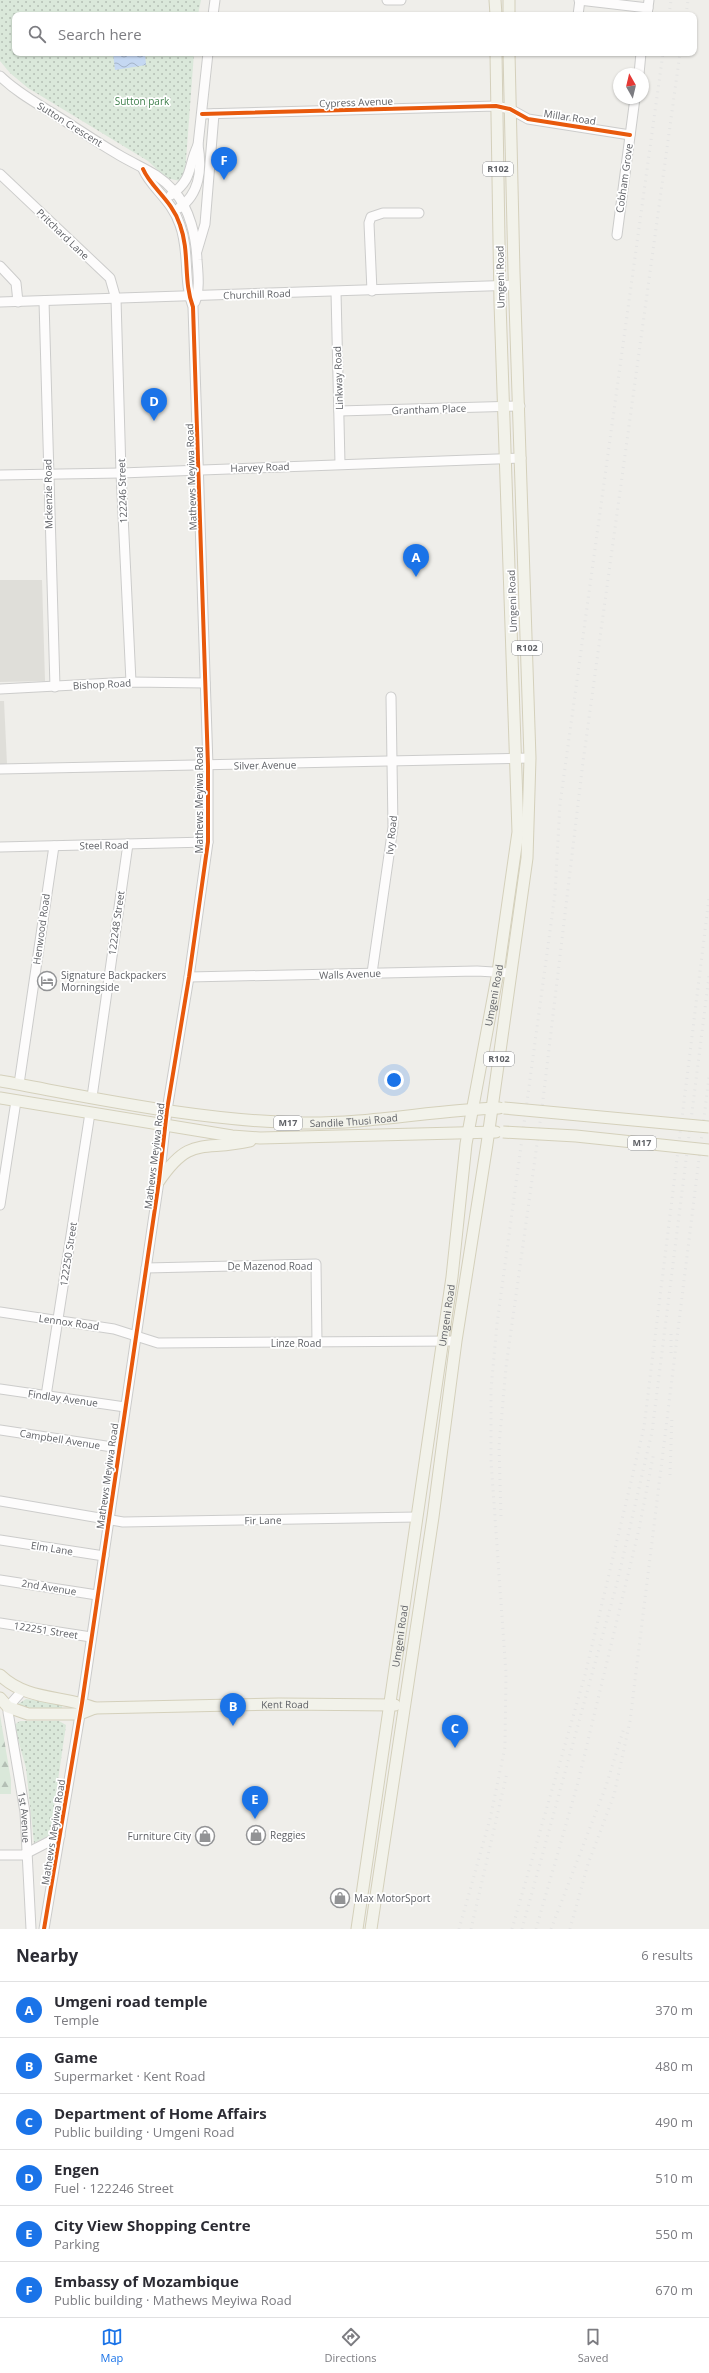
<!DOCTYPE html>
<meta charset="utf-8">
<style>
body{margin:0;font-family:"Open Sans",sans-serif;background:#f7f7f7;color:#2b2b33}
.compass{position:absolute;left:613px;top:68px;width:36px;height:36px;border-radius:50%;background:#fff;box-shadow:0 1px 3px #0004;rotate:352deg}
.you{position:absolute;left:394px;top:1080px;width:14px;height:14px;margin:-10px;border:3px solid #fff;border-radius:50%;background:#1a73e8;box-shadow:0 0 0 6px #1a73e833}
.badge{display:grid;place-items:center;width:26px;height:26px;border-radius:50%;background:#1a73e8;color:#fff;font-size:13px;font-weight:700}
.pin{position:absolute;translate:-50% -33px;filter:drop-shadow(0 1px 2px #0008)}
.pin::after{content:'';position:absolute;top:21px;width:14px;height:12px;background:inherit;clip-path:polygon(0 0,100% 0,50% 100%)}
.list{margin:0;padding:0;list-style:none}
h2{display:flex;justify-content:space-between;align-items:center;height:52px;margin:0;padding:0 16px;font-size:17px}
h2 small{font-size:13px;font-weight:400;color:#7c7c81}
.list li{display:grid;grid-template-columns:26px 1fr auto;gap:12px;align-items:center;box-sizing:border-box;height:56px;padding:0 16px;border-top:1px solid #e1e1e2}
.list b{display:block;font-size:15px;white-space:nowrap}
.list p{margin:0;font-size:13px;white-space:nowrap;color:#7c7c81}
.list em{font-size:13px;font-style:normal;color:#7c7c81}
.icon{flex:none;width:22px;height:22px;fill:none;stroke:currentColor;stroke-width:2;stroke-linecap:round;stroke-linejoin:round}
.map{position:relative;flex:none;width:709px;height:1929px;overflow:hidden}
.search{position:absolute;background:#fff;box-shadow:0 1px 3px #0004;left:12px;right:12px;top:12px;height:44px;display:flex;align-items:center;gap:10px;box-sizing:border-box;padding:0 14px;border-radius:8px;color:#7c7c81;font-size:15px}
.sheet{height:388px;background:#fff}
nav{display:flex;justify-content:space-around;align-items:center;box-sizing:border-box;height:56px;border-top:1px solid #e1e1e2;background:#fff;font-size:11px;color:#7c7c81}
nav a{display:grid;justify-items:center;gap:2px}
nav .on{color:#1a73e8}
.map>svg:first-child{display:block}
</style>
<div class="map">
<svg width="709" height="1929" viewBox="0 0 709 1929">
<defs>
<pattern id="grass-dots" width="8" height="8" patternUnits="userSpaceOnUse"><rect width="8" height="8" fill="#dae8da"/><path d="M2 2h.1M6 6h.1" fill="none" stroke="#b4bfb5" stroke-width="1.8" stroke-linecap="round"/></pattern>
<pattern id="forest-firs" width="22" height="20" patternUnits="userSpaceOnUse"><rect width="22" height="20" fill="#dae8da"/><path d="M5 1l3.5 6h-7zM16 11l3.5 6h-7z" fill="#b4bfb5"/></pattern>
<pattern id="water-waves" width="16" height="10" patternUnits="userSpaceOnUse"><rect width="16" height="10" fill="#c5d8f2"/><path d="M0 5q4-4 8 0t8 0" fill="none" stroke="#a3b3c8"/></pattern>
</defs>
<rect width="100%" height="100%" fill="#efeeea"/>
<g fill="#dfded9">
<polygon points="0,580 42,580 45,681 0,682"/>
<polygon points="0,701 4,701 7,764 0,764"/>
</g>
<g fill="url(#grass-dots)">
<polygon points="0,0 201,0 198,15 15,15 15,53 194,53 185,173 180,181 166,178 148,161 28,88 10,73 0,61"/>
<polygon points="26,1699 62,1704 62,1709 36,1710 15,1706"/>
<polygon points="20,1721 59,1721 66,1725 50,1835 34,1843 26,1768 14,1725"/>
</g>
<polygon fill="url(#forest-firs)" points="0,1715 11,1780 11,1794 0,1794"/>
<polygon fill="url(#water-waves)" points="113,53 145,53 146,65 115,70"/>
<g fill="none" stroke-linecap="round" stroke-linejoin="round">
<g stroke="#cccccb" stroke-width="11">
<g id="minor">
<polyline points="387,0 401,0"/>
<polyline points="579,0 648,8"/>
<polyline points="213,15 215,0"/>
<polyline points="578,15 580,0"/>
<polyline points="647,15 649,0"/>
<polyline points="639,74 641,53"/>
<path d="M 0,76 C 16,92 38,104 57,116 C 78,129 98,143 119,155 C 141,168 157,172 174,191 C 190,209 196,237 197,260 C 198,273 200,290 195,302"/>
<polyline points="202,114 496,106 510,109 528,119 630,135"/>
<polyline points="0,174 110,278 116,299 121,473 131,682"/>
<path d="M 171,195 C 194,178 187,168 198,145"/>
<path d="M 179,208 C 200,194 202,168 198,145 L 208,53"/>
<polyline points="617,235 635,98"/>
<polyline points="197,251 205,224 214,114"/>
<polyline points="0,266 16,283 18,302"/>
<polyline points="372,291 369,223 371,217 383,213 419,213"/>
<polyline points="336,292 340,464"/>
<polyline points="44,301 55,687"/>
<polyline points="0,302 514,285"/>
<polyline points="339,411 520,406"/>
<polyline points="0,475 121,473 521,458"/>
<polyline points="0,689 131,682 205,683"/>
<polyline points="0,769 530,758"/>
<polyline points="0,847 208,842"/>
<polyline points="372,973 393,827 391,697"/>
<polyline points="189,977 477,971 511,973"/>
<polyline points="19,1084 54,846"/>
<polyline points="92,1097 128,844"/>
<polyline points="0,1205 16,1101"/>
<polyline points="146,1268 316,1264 317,1343"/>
<polyline points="0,1312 114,1329 158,1343 456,1341"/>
<polyline points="0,1389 125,1407"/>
<polyline points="46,1396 90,1113"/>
<polyline points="0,1430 119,1448"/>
<polyline points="0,1501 123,1522 417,1517"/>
<polyline points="0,1540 104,1556"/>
<polyline points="0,1580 97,1595"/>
<polyline points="0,1623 91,1637"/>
<path id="s1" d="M 22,1691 L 8,1707 L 8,1712 L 25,1812 L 31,1929"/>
<polyline points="0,1855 23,1855 60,1836"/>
<path d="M 44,1929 L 82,1703 L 159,1181 L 167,1110 L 189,977 L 208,842 L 208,766 L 193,307 C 183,281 190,252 180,225 C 172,200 151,188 143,169"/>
</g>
</g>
<g stroke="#d4d0bb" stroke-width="13">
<g id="major">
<polyline points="495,0 496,15"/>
<polyline points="509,15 509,0"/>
<path id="s2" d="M 0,1081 C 100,1099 201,1121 303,1123 C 369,1124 434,1110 499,1108"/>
<polyline points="0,1098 232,1136 260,1138 496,1132"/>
<path d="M 159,1181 C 191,1134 203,1152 250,1141"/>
<path id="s3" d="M 0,1675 C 27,1701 62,1695 95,1708 L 279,1704 L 395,1705"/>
<polyline points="0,1698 8,1707 28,1714 80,1714 95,1708"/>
<path id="s4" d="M 357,1929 L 452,1277 L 466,1144 L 498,972 L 518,832 L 500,303 L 496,53"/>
<polyline points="371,1929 433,1517 456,1341 487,1144 527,858 530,758 514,273 509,53"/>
</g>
</g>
<use href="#minor" stroke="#fdfcfc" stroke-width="9"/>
<use href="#major" stroke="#f2f2ea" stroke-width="11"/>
<g stroke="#e4e4e3" stroke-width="3" stroke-dasharray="1 5" stroke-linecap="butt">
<polyline points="669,15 671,0"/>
<polyline points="686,15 688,0"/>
<polyline points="671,1334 671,1355"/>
<polyline points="670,1475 672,1415"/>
<polyline points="501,1516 499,1446 506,1367 542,1108 583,762 680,53"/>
<polyline points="459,1929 490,1819 505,1747 506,1673 491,1461 491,1389 497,1324 555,894 560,804 663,53"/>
<polyline points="471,1929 507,1773"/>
<polyline points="512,1929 585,1675 644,1427 709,898"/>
<polyline points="522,1929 617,1583 652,1432 709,976"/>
<polyline points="536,1929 577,1786 639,1529 654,1452"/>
<polyline points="551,1929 606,1786 624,1728"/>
<polyline points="570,1929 588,1864 614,1795 630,1721 709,1077"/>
</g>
<g stroke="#d4d0bb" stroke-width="13" stroke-linecap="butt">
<g id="major-bridge">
<polyline points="504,1108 709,1127"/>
<polyline points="503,1132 576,1136 709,1150"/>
</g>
</g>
<use href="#major-bridge" stroke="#f2f2ea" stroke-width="11"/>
<g stroke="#fff" stroke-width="6">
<g id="cycleway">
<polyline points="202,114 496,106 510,109 528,119 630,135"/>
<path d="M 44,1929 L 82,1703 L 159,1181 L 167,1110 L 189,977 L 208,842 L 208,766 L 193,307 C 183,281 190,252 180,225 C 172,200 151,188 143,169"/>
</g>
</g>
<use href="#cycleway" stroke="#e8590c" stroke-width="4"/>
</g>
<defs>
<g id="hotel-ring" transform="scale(1)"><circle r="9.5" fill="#fff" stroke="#929395" stroke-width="1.5"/><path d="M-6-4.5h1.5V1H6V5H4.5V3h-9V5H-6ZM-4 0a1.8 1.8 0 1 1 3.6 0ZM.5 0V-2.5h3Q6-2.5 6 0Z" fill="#929395"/></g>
<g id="shop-ring" transform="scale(1)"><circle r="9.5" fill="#fff" stroke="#929395" stroke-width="1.5"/><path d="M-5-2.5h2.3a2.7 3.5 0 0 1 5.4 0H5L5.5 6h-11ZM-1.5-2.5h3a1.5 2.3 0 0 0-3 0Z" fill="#929395"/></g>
</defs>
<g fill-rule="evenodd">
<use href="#hotel-ring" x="47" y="981"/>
<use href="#shop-ring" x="256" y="1835"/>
<use href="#shop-ring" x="205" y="1836"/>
<use href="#shop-ring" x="340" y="1898"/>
</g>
<g text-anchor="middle" stroke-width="3.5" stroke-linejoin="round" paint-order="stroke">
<g fill="#fff" stroke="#909195" stroke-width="1">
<rect x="483" y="162" width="30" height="14" rx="3"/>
<rect x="512" y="641" width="30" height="14" rx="3"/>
<rect x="484" y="1052" width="30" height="14" rx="3"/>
<rect x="274" y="1116" width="28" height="14" rx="3"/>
<rect x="628" y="1136" width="28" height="14" rx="3"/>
</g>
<g font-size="9" font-weight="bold" fill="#606267">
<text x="498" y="172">R102</text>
<text x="527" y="651">R102</text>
<text x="499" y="1062">R102</text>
<text x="288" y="1126">M17</text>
<text x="642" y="1146">M17</text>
</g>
<g font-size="10" fill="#3f7f4c" stroke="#fff">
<text x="142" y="105">Sutton park</text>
</g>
<g font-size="10" fill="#606267" stroke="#fff">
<text transform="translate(356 102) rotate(-2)" y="4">Cypress Avenue</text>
<text transform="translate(570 117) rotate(9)" y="4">Millar Road</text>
<text transform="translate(70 124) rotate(32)" y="4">Sutton Crescent</text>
<text transform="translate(624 178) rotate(-82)" y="4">Cobham Grove</text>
<text transform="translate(63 234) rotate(44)" y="4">Pritchard Lane</text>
<text transform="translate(500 277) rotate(-91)" y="4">Umgeni Road</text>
<text transform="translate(257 294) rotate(-2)" y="4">Churchill Road</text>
<text transform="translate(338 378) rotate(-92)" y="4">Linkway Road</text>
<text transform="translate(429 409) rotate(-2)" y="4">Grantham Place</text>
<text transform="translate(260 467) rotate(-2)" y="4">Harvey Road</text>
<text transform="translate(191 477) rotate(-92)" y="4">Mathews Meyiwa Road</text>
<text transform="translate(122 491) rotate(-92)" y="4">122246 Street</text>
<text transform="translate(48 494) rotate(-91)" y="4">Mckenzie Road</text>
<text transform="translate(512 601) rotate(-92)" y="4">Umgeni Road</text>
<text transform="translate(102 684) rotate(-3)" y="4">Bishop Road</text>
<text transform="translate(265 765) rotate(-1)" y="4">Silver Avenue</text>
<text transform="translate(199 800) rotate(-90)" y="4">Mathews Meyiwa Road</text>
<text transform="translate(391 835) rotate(-84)" y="4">Ivy Road</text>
<text transform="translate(104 845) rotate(-1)" y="4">Steel Road</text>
<text transform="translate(116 923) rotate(-82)" y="4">122248 Street</text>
<text transform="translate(41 929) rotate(-82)" y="4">Henwood Road</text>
<text transform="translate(350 974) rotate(-2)" y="4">Walls Avenue</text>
<text dy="4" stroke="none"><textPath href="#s4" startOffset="944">Umgeni Road</textPath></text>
<text dy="4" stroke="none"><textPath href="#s2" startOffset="357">Sandile Thusi Road</textPath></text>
<text transform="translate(154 1156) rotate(-83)" y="4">Mathews Meyiwa Road</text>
<text transform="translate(68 1254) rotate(-81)" y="4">122250 Street</text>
<text x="270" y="1270">De Mazenod Road</text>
<text dy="4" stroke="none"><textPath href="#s4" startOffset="620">Umgeni Road</textPath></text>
<text transform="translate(69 1322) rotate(8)" y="4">Lennox Road</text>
<text x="296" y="1347">Linze Road</text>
<text transform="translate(63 1398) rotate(8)" y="4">Findlay Avenue</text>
<text transform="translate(60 1439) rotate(9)" y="4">Campbell Avenue</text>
<text transform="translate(107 1476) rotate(-82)" y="4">Mathews Meyiwa Road</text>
<text transform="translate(263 1520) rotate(-1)" y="4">Fir Lane</text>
<text transform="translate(52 1548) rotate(9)" y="4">Elm Lane</text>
<text transform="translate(49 1587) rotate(9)" y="4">2nd Avenue</text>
<text transform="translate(46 1630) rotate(9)" y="4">122251 Street</text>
<text dy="4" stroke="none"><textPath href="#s4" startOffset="296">Umgeni Road</textPath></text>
<text dy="4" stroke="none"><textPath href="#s3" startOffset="292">Kent Road</textPath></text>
<text dy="4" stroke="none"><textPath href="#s1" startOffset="133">1st Avenue</textPath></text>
<text transform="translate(53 1832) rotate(-81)" y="4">Mathews Meyiwa Road</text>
</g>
<g font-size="10" fill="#606267" stroke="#fff" text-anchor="start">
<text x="61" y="979">Signature Backpackers<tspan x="61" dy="12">Morningside</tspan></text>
<text x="270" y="1839">Reggies</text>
<text x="191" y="1840" text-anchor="end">Furniture City</text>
<text x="354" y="1902">Max MotorSport</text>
</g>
</g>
</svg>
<svg class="compass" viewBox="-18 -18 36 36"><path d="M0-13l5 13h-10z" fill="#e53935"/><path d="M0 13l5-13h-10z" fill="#7c7c81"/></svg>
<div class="you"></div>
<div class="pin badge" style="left:416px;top:577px">A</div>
<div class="pin badge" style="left:233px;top:1726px">B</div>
<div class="pin badge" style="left:455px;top:1748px">C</div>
<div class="pin badge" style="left:154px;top:421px">D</div>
<div class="pin badge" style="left:255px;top:1819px">E</div>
<div class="pin badge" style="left:224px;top:180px">F</div>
<div class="search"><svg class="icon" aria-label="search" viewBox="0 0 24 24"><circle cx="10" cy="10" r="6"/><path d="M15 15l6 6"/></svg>Search here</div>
</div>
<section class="sheet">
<h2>Nearby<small>6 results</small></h2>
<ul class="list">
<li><span class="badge">A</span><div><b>Umgeni road temple</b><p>Temple</p></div><em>370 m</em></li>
<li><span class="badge">B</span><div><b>Game</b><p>Supermarket · Kent Road</p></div><em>480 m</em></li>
<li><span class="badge">C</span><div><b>Department of Home Affairs</b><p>Public building · Umgeni Road</p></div><em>490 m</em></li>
<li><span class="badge">D</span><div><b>Engen</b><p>Fuel · 122246 Street</p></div><em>510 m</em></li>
<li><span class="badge">E</span><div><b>City View Shopping Centre</b><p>Parking</p></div><em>550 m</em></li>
<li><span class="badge">F</span><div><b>Embassy of Mozambique</b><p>Public building · Mathews Meyiwa Road</p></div><em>670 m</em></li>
</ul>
</section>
<nav>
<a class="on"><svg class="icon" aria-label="map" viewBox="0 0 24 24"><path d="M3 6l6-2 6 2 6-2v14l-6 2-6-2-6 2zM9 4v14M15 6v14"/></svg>Map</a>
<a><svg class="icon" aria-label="directions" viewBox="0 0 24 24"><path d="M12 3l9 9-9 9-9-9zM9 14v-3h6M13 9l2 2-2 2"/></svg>Directions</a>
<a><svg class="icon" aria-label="saved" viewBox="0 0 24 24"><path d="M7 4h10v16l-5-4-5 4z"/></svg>Saved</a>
</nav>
